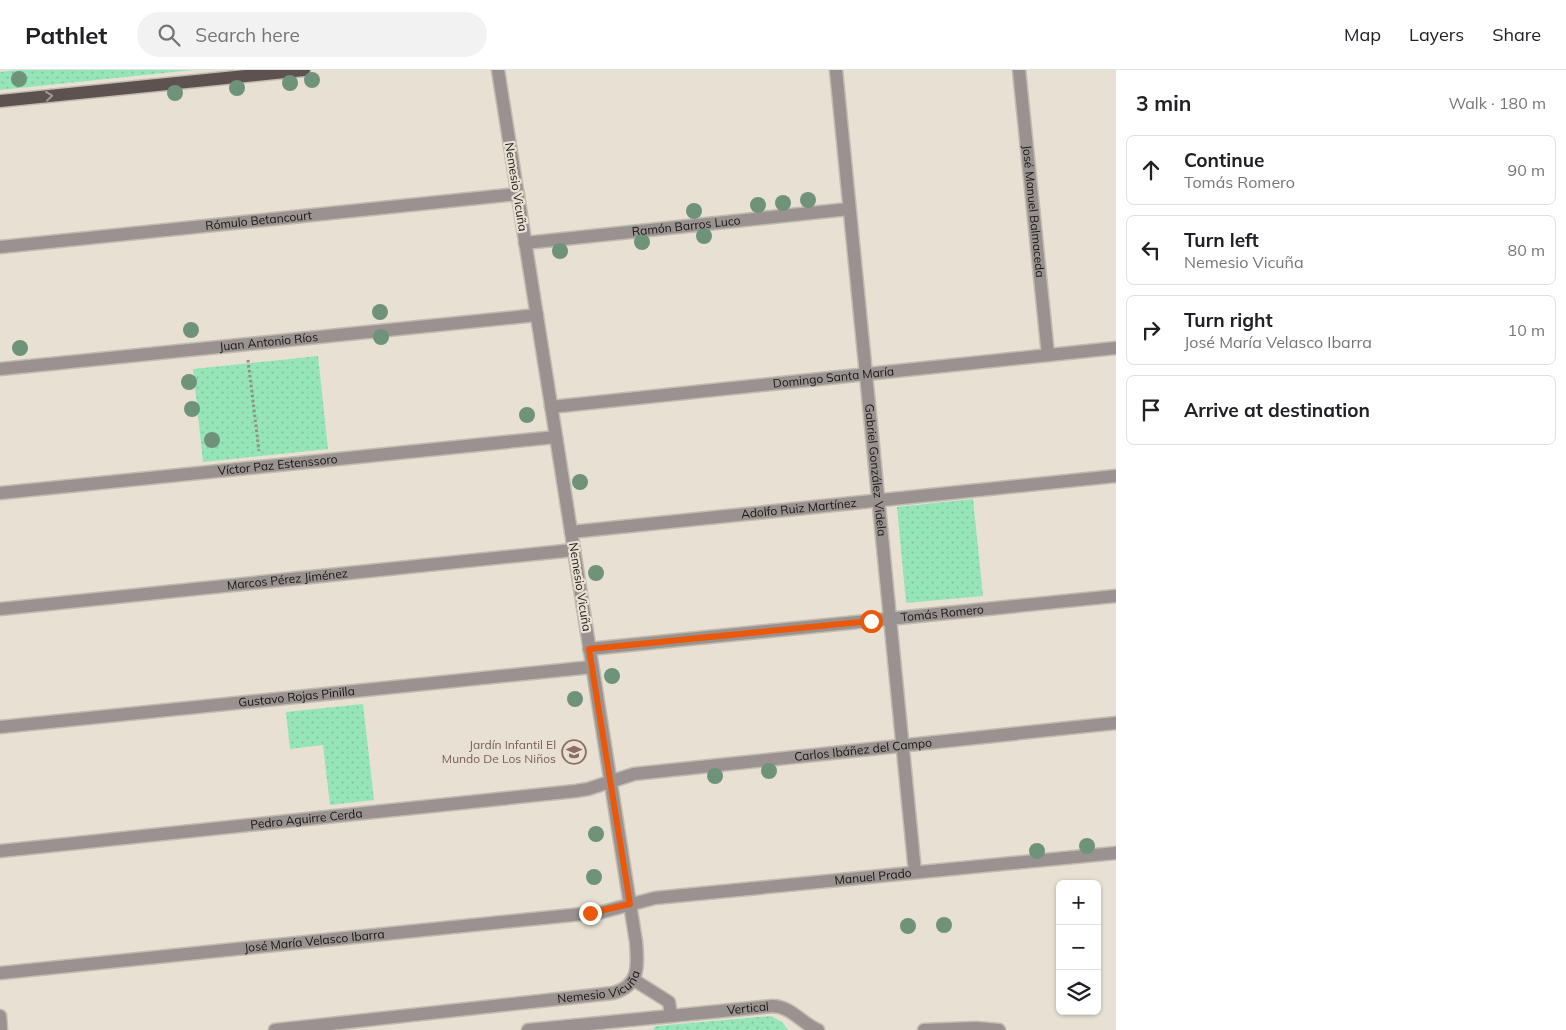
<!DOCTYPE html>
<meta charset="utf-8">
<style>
body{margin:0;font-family:Mulish,sans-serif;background:#f2f2f2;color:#202124}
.controls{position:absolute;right:15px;bottom:15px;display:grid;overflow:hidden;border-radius:8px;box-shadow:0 1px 4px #0004}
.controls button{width:45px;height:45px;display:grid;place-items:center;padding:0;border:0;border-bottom:1px solid #e0e0e0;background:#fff;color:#202124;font:25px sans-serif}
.stop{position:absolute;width:15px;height:15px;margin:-11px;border:4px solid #ea580c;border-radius:50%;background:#fff}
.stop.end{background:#ea580c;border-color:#fff;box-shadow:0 1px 5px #0008}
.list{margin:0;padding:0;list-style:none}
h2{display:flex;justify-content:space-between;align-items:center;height:65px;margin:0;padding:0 20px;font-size:21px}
h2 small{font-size:16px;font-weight:400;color:#757577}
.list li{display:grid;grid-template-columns:32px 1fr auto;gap:15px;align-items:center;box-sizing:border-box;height:70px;margin:0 10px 10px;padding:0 10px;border:1px solid #e0e0e0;border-radius:8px}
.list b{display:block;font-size:19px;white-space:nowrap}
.list p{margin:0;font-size:16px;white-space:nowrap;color:#757577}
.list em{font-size:16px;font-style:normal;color:#757577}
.icon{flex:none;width:28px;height:28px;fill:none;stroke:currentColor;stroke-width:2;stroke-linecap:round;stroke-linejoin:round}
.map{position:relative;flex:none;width:1116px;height:960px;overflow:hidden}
header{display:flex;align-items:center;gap:30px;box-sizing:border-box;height:70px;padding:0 25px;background:#fff;border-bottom:1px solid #e0e0e0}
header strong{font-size:24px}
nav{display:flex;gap:28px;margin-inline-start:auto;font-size:18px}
.search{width:350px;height:45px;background:#f2f2f2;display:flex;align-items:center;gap:12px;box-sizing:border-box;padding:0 18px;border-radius:28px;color:#757577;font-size:19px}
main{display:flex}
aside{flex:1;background:#fff}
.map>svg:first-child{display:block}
</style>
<header>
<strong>Pathlet</strong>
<div class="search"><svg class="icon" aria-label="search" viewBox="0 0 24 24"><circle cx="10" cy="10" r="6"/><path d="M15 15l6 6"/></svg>Search here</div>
<nav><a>Map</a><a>Layers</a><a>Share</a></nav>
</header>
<main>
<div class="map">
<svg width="1116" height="960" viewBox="0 0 1116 960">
<defs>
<pattern id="grass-dots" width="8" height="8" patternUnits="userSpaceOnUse" patternTransform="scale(1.25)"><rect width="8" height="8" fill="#96e5b8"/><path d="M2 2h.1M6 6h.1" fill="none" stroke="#81c49d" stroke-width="1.8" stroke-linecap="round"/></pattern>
</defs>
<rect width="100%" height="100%" fill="#e7e0d3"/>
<g fill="url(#grass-dots)">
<polygon points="17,0 193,0 0,20 0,2"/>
<polygon points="318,286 328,379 203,392 193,299"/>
<polygon points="973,429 983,526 906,533 897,437"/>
<polygon points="363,634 374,730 330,735 323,675 290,679 286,642"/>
<polygon points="771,946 782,952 788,960 652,960 656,956"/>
</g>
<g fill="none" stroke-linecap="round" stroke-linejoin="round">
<g stroke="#c2bcb0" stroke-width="15">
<g id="minor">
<path id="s1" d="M 836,0 L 915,802"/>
<path id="s2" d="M 1019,0 L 1048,285"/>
<path id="s3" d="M 525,173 L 849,139"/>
<path id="s4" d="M 0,177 L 518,124"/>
<path id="s5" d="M 0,299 L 537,245"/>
<path id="s6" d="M 551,337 L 1116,278"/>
<path id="s7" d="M 0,423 L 556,367"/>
<path id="s8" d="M 571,462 L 1116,406"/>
<path id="s9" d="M 0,539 L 574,480"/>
<path id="s10" d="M 589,579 L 1116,526"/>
<path id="s11" d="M 0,657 L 592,597"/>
<path id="s12" d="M 0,781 L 576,721 L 588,719 L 634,704 L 1116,653"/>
<path id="s13" d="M 0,903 L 602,842 L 655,828 L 1116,783"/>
<polyline points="634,910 669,932 671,946"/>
<polyline points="0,946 1,960"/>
<path id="s14" d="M 275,960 L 613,923 C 640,916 638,895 636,872 L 498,0"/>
<path id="s15" d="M 528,960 L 773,936 C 792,937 801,953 818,960"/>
<polyline points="924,960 976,958 999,960"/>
</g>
</g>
<g stroke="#c2bcb0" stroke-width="15">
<polyline id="major" points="0,31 304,0"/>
</g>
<polyline stroke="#948f85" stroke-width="3" stroke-dasharray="2.5 2.5" stroke-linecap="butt" points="248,290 259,381"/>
<use href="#minor" stroke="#999291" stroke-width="12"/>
<use href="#major" stroke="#5e5251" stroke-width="12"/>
</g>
<g fill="#6f927b">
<circle cx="19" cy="9" r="8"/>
<circle cx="312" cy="10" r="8"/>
<circle cx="290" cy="13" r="8"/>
<circle cx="237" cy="18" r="8"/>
<circle cx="175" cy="23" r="8"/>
<circle cx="808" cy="130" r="8"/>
<circle cx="783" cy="133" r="8"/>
<circle cx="758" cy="135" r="8"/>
<circle cx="694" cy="141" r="8"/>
<circle cx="704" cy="166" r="8"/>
<circle cx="642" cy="172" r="8"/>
<circle cx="560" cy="181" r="8"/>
<circle cx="380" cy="242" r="8"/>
<circle cx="191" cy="260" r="8"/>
<circle cx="381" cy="267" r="8"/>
<circle cx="20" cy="278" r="8"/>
<circle cx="189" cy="312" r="8"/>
<circle cx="192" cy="339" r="8"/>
<circle cx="527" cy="345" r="8"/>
<circle cx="212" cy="370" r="8"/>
<circle cx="580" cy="412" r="8"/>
<circle cx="596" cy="503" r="8"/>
<circle cx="612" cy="606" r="8"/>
<circle cx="575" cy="629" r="8"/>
<circle cx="769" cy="701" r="8"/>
<circle cx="715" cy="706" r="8"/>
<circle cx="596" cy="764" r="8"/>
<circle cx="1087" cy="776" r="8"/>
<circle cx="1037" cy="781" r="8"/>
<circle cx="594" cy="807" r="8"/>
<circle cx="944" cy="855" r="8"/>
<circle cx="908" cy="856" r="8"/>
</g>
<defs><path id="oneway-chevron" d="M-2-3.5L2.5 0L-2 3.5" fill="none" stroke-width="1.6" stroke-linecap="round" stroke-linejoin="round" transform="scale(1.25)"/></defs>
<use stroke="#a29992" href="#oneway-chevron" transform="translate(49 26) rotate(-6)"/>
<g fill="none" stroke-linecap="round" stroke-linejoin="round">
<polyline stroke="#ea580c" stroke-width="6" points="590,843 630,834 589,579 871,551"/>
</g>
<defs>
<g id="school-ring" transform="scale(1.25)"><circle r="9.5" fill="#e7e0d3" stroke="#8d6e63" stroke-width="1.5"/><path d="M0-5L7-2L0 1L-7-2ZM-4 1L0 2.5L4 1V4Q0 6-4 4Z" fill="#8d6e63"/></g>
</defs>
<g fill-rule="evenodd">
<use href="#school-ring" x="574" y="682"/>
</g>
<g text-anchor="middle" stroke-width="4.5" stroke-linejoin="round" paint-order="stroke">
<g font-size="12" fill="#191712" stroke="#e7e0d3">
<text transform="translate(516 117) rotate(81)" y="4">Nemesio Vicuña</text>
<text dy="4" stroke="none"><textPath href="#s2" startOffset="142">José Manuel Balmaceda</textPath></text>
<text dy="4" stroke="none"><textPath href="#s4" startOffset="260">Rómulo Betancourt</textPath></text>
<text dy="4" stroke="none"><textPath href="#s3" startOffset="162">Ramón Barros Luco</textPath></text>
<text dy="4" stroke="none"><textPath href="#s5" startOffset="270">Juan Antonio Ríos</textPath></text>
<text dy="4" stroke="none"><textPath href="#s6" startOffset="284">Domingo Santa María</textPath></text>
<text dy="4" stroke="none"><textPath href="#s7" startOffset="279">Víctor Paz Estenssoro</textPath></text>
<text dy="4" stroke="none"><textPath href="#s1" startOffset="402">Gabriel González Videla</textPath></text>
<text dy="4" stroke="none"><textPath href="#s8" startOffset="229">Adolfo Ruiz Martínez</textPath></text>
<text dy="4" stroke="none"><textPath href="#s9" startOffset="289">Marcos Pérez Jiménez</textPath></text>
<text transform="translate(580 517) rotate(81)" y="4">Nemesio Vicuña</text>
<text dy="4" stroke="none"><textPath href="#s10" startOffset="355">Tomás Romero</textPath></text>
<text dy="4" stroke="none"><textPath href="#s11" startOffset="298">Gustavo Rojas Pinilla</textPath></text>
<text dy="4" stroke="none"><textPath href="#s12" startOffset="870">Carlos Ibáñez del Campo</textPath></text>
<text dy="4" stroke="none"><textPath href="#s12" startOffset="308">Pedro Aguirre Cerda</textPath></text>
<text dy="4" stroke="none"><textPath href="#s13" startOffset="879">Manuel Prado</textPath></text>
<text dy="4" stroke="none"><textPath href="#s13" startOffset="316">José María Velasco Ibarra</textPath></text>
<text dy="4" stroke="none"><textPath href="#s14" startOffset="329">Nemesio Vicuña</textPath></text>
<text dy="4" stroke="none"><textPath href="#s15" startOffset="221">Vertical</textPath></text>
</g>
<g font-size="12" fill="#785e54" stroke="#e7e0d3" text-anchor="end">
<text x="556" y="679">Jardín Infantil El<tspan x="556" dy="14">Mundo De Los Niños</tspan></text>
</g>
</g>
</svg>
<div class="controls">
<button>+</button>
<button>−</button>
<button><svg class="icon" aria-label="layers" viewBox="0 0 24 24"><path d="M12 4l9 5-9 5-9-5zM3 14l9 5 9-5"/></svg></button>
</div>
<div class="stop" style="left:871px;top:551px"></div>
<div class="stop end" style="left:590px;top:843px"></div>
</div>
<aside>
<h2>3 min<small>Walk · 180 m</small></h2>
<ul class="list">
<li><svg class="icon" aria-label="ahead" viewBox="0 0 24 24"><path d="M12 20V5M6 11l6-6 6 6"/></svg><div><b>Continue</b><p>Tomás Romero</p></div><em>90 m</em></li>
<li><svg class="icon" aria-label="left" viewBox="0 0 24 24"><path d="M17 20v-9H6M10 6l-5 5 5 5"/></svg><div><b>Turn left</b><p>Nemesio Vicuña</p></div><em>80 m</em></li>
<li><svg class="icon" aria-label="right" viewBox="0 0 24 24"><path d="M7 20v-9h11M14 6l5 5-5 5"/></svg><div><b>Turn right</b><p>José María Velasco Ibarra</p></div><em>10 m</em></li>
<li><svg class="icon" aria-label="arrive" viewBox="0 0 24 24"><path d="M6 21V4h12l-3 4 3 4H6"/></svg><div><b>Arrive at destination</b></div></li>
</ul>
</aside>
</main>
